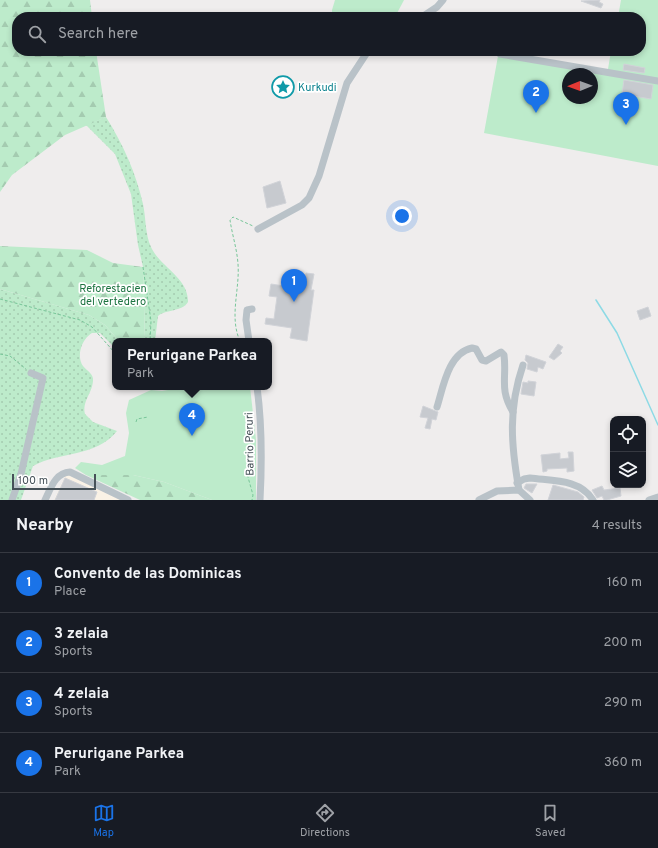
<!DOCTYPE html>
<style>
body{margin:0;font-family:Overpass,sans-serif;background:#242831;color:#f1f3f6}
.controls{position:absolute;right:12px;bottom:12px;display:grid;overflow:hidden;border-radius:8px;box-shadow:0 2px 6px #0003}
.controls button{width:36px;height:36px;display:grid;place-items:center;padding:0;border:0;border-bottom:1px solid #363941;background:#171b24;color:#f1f3f6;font:20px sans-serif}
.compass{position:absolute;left:562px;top:68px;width:36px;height:36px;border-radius:50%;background:#171b24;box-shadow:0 2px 6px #0003;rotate:269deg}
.scale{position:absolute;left:12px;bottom:10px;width:84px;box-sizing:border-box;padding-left:4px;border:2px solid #465158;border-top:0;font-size:11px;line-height:14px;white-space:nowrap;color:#465158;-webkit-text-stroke:3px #fff;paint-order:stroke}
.you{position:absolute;left:402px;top:216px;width:14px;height:14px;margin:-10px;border:3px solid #fff;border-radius:50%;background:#1a73e8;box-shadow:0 0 0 6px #1a73e833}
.badge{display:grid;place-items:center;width:26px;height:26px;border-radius:50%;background:#1a73e8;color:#fff;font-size:13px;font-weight:700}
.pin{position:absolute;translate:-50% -33px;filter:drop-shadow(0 1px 2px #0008)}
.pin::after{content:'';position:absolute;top:21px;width:14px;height:12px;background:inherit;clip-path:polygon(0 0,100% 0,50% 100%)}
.popup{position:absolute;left:112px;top:338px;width:160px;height:52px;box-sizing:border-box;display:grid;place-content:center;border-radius:8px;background:#171b24;filter:drop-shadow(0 1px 3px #0005);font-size:13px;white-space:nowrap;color:#9ea1a6}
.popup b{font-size:15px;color:#f1f3f6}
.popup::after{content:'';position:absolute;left:50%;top:100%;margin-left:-8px;border:8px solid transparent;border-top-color:#171b24}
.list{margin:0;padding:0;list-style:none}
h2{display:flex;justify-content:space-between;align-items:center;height:52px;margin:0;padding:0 16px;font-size:17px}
h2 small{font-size:13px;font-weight:400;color:#9ea1a6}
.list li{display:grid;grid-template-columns:26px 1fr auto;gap:12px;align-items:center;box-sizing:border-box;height:60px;padding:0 16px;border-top:1px solid #363941}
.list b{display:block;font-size:15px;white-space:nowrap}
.list p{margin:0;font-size:13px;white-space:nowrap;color:#9ea1a6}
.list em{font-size:13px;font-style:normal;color:#9ea1a6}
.icon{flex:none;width:22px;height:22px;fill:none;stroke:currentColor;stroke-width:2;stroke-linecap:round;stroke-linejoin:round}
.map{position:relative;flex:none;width:658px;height:500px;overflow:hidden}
.search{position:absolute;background:#171b24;box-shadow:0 2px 6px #0003;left:12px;right:12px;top:12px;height:44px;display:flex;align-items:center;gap:10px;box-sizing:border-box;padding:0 14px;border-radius:16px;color:#9ea1a6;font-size:15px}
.sheet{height:292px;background:#171b24}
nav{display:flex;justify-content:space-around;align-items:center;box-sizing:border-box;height:56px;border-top:1px solid #363941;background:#171b24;font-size:11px;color:#9ea1a6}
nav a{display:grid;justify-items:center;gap:2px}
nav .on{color:#1a73e8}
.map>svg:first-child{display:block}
</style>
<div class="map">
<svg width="658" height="500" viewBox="0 0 658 500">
<defs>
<pattern id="grass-dots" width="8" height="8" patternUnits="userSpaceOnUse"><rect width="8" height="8" fill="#bdebcb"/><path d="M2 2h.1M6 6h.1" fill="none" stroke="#a4cbb0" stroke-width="1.8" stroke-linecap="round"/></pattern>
<pattern id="forest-firs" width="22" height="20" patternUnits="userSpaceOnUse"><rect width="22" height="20" fill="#bdebcb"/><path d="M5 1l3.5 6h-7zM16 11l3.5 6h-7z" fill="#a4cbb0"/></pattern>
</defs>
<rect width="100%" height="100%" fill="#efeded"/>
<polygon fill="#faf2e6" points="66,474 121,500 54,500"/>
<g fill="url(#grass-dots)">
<path d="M 106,117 C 123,144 136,173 143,204 C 146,218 145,234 151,247 C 159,266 189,278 188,302 C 182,312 166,309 158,316 L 155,341 L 145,341 L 143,267 L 138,245 L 131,194 L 115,154 L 86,125 Z"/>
<path d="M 0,289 L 89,315 L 105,325 L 119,341 L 115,341 L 115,348 L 100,333 L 92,333 C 82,339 76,355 83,366 C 87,371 94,374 93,381 C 92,394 82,401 85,414 L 93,422 L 117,431 C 95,458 60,451 33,466 L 21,500 L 0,500 Z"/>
</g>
<g fill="url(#forest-firs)">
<polygon points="0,0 90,0 92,17 17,17 17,51 96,51 106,117 65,135 12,175 0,192"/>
<polygon points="0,246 87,250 113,263 143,267 145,341 119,341 105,325 89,315 0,289"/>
<polygon points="86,475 133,475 164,482 212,500 140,500"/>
</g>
<g fill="#bdebcb" fill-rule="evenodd">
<polygon points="335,0 404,0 395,17 332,17 332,10"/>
<path d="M 621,0 L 658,0 L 658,166 L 484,133 L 498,56 L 607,75 L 611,51 L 641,51 L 641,17 L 618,17 ZM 568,74 L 592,74 L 592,98 L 568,98 Z"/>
<polygon points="185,387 250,387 256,440 256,500 212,500 164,482 133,475 86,475 75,468 81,462 102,465 125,456 129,433 126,413 129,400 151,390 162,391"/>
</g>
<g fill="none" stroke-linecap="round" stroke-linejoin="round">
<polyline stroke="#8ddae5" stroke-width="1.5" points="596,300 617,333 658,425"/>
</g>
<g fill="#c7cacf" stroke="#d1d3d8">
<polygon points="600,0 599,2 603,4 601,8 581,1"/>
<polygon points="624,64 645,68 644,73 623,70"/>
<polygon points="624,80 653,85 651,99 622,94"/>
<polygon points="280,181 286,203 267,208 263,187"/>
<polygon points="306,273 314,274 311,290 314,290 307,341 290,338 292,328 265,324 266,318 274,319 277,297 269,296 271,284 304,289"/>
<polygon points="648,307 651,316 640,320 637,311"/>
<polygon points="558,344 563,347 560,351 562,353 554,360 549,357"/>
<polygon points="526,355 546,362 543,369 538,367 537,372 527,369 528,363 525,360"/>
<polygon points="528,381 536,382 534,396 521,394 523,382 528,383"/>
<polygon points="423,406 438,412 436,420 432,419 430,429 425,428 428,418 420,417"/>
<polygon points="568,452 573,452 574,471 567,472 567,468 547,469 547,471 543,472 541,455 560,453 560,459 569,458"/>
<polygon points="65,478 97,492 94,500 55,500"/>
<polygon points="526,484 537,484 532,493 524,488"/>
<polygon points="553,485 578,492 584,497 583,500 548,500"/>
<polygon points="602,486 604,490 620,488 621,496 607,500 604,500 602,496 597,498 592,490"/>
</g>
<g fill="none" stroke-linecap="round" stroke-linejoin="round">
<g stroke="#78c699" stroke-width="1" stroke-dasharray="3 2" stroke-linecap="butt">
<polyline points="143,267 151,321 150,341"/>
<polyline points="0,299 80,320 92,327 115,353"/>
<path d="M 240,341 C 229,317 240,289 238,264 C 237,249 232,234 230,220 L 233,217 L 253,226"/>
<polyline points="0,354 10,356 26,369"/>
<polyline points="136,422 137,419 148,417"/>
<polyline points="246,470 253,495 252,500"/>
</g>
<g stroke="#b9c2c8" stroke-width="7">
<polyline points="422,17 437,7 443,0"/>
<polyline points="500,54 658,81"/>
<polyline points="258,229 302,205 309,198 319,176 347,83 368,51"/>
<polyline points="249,341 246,320 247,310 252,309"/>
<path d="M 257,387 C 262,424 262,463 260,500"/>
<path d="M 437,407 C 443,388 448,353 472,348 L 476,349 L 482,360 L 486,361 L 501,352 L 504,355 C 507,378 499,389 513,412"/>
<path d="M 517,483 L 524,479 L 530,478 C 553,481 580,479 593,500"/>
<path d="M 519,490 C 511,445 508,409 523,365"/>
<polyline points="12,500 21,474 43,378 31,373"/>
<path d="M 45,500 C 51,488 55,473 70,472 L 128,500"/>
<polyline points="479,500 497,491 519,490 530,500"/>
<polyline points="649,500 658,497"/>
</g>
</g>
<defs>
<g id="sight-ring" transform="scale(1.15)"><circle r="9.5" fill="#fff" stroke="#0f9aa8" stroke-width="1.5"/><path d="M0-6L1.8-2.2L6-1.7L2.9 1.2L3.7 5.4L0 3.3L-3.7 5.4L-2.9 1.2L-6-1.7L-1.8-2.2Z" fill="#0f9aa8"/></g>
</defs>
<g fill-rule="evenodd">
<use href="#sight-ring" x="283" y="87"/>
</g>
<g text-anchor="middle" stroke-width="3.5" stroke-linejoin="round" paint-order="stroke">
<g font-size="11" fill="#0d838f" stroke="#fff" text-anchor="start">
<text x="298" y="91">Kurkudi</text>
</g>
<g font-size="11" fill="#1d7441" stroke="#fff">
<text x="113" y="292">Reforestacien<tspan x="113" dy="13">del vertedero</tspan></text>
</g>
<g font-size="11" fill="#465158" stroke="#fff">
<text transform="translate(249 444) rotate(-91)" y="4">Barrio Peruri</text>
</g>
</g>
</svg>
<div class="controls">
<button><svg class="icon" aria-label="locate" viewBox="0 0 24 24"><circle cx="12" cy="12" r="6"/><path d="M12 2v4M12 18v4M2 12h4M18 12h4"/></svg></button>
<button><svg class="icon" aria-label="layers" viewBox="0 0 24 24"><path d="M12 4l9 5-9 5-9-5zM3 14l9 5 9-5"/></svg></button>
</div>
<svg class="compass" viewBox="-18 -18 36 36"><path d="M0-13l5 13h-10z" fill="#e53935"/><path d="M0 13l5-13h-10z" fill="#9ea1a6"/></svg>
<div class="scale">100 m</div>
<div class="you"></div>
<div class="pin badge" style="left:294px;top:302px">1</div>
<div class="pin badge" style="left:536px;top:113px">2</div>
<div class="pin badge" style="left:626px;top:125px">3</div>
<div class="pin badge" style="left:192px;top:436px">4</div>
<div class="popup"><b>Perurigane Parkea</b>Park</div>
<div class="search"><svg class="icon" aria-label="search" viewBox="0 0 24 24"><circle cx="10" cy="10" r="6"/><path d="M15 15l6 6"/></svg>Search here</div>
</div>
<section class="sheet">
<h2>Nearby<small>4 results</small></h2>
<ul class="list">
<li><span class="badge">1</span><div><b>Convento de las Dominicas</b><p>Place</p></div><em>160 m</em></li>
<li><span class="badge">2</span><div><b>3 zelaia</b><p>Sports</p></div><em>200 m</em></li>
<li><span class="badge">3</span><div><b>4 zelaia</b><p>Sports</p></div><em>290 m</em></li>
<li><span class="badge">4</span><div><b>Perurigane Parkea</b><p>Park</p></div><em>360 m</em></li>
</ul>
</section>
<nav>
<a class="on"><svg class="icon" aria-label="map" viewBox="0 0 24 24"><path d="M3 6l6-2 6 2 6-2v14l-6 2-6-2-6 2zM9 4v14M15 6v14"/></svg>Map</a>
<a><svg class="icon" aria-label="directions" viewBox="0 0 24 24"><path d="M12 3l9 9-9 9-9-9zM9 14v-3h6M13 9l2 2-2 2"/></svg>Directions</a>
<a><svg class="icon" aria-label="saved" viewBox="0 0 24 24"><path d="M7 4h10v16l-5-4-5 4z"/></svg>Saved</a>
</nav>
